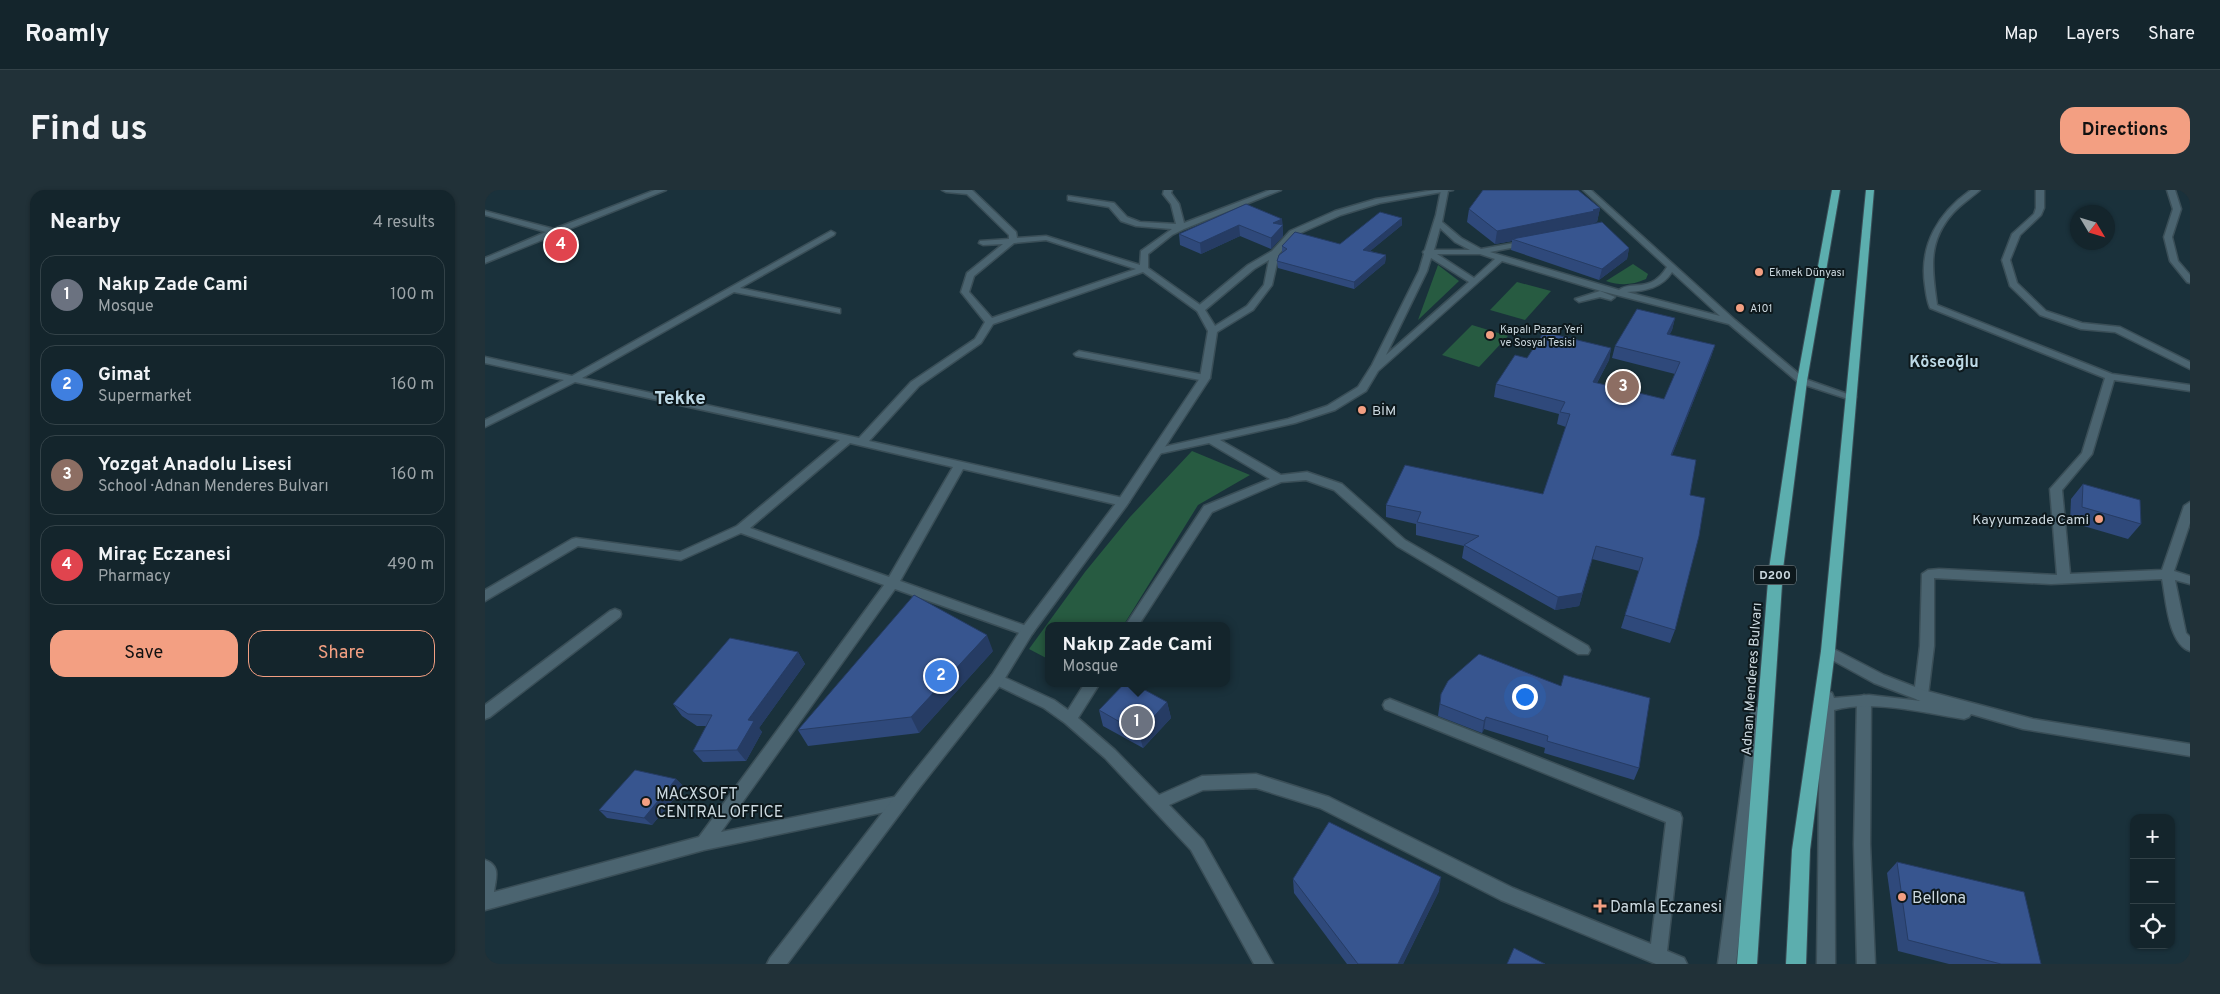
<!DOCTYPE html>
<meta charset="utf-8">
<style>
body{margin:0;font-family:Overpass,sans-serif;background:#213138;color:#f1f3f6}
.controls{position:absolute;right:15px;bottom:15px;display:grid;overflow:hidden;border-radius:10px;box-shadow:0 1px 4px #0004}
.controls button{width:45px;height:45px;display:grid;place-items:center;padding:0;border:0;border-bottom:1px solid #334248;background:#14252c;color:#f1f3f6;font:25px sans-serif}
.compass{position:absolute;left:1585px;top:15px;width:45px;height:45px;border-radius:50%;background:#14252c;box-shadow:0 1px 4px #0004;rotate:128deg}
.you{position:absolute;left:1039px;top:506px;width:18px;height:18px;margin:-12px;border:4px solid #fff;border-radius:50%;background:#1a73e8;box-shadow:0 0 0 8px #1a73e833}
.badge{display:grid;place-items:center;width:32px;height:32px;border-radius:50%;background:#f39f82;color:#fff;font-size:16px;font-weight:700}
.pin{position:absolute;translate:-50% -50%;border:2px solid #fff;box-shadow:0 1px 5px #0006}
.popup{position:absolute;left:560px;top:432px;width:185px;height:65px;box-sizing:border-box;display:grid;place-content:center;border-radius:10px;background:#14252c;filter:drop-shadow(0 1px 4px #0005);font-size:16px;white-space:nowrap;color:#9da5a9}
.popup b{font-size:19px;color:#f1f3f6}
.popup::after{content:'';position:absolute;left:50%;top:100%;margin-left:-10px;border:10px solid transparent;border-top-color:#14252c}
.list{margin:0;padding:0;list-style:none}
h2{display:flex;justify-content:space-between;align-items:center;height:65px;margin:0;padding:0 20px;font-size:21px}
h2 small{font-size:16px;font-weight:400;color:#9da5a9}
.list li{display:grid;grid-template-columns:32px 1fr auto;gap:15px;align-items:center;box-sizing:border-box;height:80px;margin:0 10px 10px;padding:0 10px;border:1px solid #334248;border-radius:15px}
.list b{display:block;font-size:19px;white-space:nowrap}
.list p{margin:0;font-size:16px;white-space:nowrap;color:#9da5a9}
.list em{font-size:16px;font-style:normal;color:#9da5a9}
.actions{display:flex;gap:10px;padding:15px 20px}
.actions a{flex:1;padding:11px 0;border:1px solid #f39f82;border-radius:15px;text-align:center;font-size:18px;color:#f39f82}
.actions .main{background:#f39f82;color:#111}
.icon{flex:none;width:28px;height:28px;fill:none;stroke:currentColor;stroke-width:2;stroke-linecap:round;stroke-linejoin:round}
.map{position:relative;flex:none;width:1705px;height:774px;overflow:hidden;border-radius:15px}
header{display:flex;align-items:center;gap:30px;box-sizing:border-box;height:70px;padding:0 25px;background:#14252c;border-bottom:1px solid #334248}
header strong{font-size:24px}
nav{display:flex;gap:28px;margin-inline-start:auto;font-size:18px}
.intro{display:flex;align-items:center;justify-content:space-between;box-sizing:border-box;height:120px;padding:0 30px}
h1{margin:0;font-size:35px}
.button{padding:12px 22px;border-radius:15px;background:#f39f82;color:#111;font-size:18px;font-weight:700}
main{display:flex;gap:30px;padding:0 30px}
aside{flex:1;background:#14252c;border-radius:15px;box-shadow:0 1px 4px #0004}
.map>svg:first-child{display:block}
</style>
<header>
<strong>Roamly</strong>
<nav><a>Map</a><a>Layers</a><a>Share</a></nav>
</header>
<div class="intro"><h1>Find us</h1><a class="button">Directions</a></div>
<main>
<aside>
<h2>Nearby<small>4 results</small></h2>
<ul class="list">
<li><span class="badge" style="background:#6b7280">1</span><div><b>Nakıp Zade Cami</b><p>Mosque</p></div><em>100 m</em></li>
<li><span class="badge" style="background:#3f7fe0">2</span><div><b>Gimat</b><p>Supermarket</p></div><em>160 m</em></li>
<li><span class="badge" style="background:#8d6e63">3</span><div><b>Yozgat Anadolu Lisesi</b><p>School · Adnan Menderes Bulvarı</p></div><em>160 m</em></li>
<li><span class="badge" style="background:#e0444e">4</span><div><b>Miraç Eczanesi</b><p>Pharmacy</p></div><em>490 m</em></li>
</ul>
<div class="actions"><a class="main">Save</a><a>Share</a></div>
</aside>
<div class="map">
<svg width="1705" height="774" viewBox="0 0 1705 774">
<rect width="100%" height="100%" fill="#1a313b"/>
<g fill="#275b41">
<path d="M 1148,74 L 1163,84 L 1161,89 C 1147,95 1136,96 1121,91 Z"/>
<polygon points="953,75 974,91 933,130"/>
<polygon points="1032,92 1066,101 1040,130 1005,120"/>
<polygon points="987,135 1023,146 994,177 957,165"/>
<polygon points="707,261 765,285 713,315 638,436 563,436 563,469 544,459 600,382 645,327"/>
</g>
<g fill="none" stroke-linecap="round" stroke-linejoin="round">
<g stroke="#3a4e57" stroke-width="3">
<g id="minor">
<polygon points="170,0 181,0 0,73 0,68 61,42 0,25 0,21 69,39"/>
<path d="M 457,0 L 487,0 L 531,42 L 532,48 L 561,46 L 655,75 L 656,61 L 687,39 L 651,36 L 636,31 L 624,17 L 583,10 L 583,6 L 629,13 L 642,27 L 655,32 L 691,34 L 686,14 L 678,4 L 679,0 L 687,0 L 686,3 L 694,14 L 699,33 L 785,0 L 796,0 L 699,39 L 687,45 L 663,64 L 663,78 L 718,117 L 718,121 L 712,121 L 658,82 L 508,134 L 496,153 L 434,196 L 384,251 L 638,308 L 644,312 L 638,316 L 478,279 L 415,391 L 547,438 L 549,441 L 547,444 L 537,444 L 410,399 L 236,642 L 414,606 L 419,608 L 422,613 L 419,618 L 219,660 L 0,720 L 0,670 C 16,676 11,687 9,702 L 214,647 L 399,395 L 256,343 L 196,370 L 93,356 L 0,411 L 0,400 L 87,349 L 91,348 L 195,362 L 252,336 L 355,250 L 90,192 L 0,237 L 0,230 L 79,190 L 0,173 L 0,167 L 87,186 L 346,41 L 350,43 L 349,45 L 255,98 L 355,119 L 355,123 L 249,102 L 97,188 L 374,248 L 426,192 L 490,149 L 500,132 L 476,102 L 482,83 L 518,54 L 498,55 L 494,53 L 495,51 L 524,49 L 524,45 L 482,4 L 461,2 ZM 561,50 L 651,79 L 507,128 L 484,102 L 489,86 L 529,53 ZM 365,253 L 468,277 L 404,387 L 265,338 Z"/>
<path d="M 956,0 L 963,1 L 957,32 L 976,48 L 996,59 L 1046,50 L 1046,54 L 1005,62 L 1134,100 C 1146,90 1166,104 1182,77 L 1098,0 L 1106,0 L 1250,130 L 1320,189 L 1371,207 L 1366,210 L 1314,193 L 1244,134 L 1116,101 L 1017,71 L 893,181 L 881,201 L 850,220 L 810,233 L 735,250 L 796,285 L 822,282 L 857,294 L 920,350 L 1103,456 L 1105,460 L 1103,464 L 1093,464 L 912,356 L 849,300 L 821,290 L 796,292 L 727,322 L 653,436 L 640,436 L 719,316 L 785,289 L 724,253 L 673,264 L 669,263 L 668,261 L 669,259 L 803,229 L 842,216 L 873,197 L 887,175 L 934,81 L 939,64 L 938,62 L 940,60 L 951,25 ZM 955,38 L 970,52 L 985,60 L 949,60 ZM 952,64 L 995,64 L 1010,69 L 989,88 ZM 946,68 L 984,92 L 901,165 L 942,81 ZM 1187,82 L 1235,126 L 1142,102 C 1160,101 1177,98 1187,82 Z"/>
<path d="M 1486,0 L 1495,0 C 1486,8 1476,14 1468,23 C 1442,52 1447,79 1452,115 L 1627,184 L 1705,195 L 1705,201 L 1629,190 L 1607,264 L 1577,300 L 1585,384 L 1677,380 L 1699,316 L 1705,312 L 1705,333 L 1689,381 L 1705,386 L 1705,394 L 1690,390 L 1701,443 L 1705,447 L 1705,461 C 1683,454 1681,408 1677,389 L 1566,394 L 1449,388 L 1449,456 L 1443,505 L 1441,509 L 1436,511 L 1431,509 L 1429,505 L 1435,456 L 1437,384 L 1443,380 L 1454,379 L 1572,385 L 1565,299 L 1597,263 L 1620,188 L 1445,118 C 1442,111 1441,103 1440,95 C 1434,55 1454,22 1486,0 Z"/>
<polygon points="1551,0 1559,0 1559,18 1556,25 1535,45 1525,70 1532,93 1561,121 1597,133 1635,137 1705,172 1705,179 1630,142 1596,139 1555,125 1525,96 1517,70 1527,44 1549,24 1551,18"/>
<polygon points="1682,0 1690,0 1696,19 1687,47 1693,71 1705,85 1705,93 1702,92 1685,71 1679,47 1688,19"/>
<polygon points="1115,101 1130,107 1126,110 1115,107 1094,112 1090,109"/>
<polygon points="594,161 720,185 725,188 720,191 591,166 589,164"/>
<polygon points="130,419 135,421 136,424 135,427 5,527 0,529 0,515 125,421"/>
<polygon points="512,484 569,510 583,520 600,493 615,493 593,528 630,560 674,605 717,586 771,584 844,607 1028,698 1166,754 1181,632 900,519 898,515 900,511 905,509 910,511 1195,623 1197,628 1182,761 1199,768 1202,774 1171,774 1016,710 835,618 771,598 718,600 684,615 718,650 788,774 769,774 706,660 620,568 580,533 559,518 507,493 505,489 507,485"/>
<polygon points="1379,505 1384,507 1386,511 1385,654 1390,774 1372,774 1369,654 1372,511 1374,507"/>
</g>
</g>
<g stroke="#3a4e57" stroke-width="3">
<g id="tertiary">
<path d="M 950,0 L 968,0 L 895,13 L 856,25 L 811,45 L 794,64 L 787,95 L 768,120 L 732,142 L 725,188 L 642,315 L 547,444 L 517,493 L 435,597 L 302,774 L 282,774 L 285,768 L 425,587 L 507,485 L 537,438 L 634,309 L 715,188 L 723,141 L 711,119 L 712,117 L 763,75 L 787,61 L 805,41 L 850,21 L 891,9 ZM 784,70 L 779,95 L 762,116 L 730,136 L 720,120 L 769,79 Z"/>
<path d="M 1343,456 L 1399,485 L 1438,500 L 1548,529 L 1705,554 L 1705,566 L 1538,539 L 1486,524 L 1484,527 L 1479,529 C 1440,523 1387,509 1349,520 L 1350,774 L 1332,774 L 1335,524 L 1330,519 L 1335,513 L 1337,503 L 1342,501 L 1347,503 L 1349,508 L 1384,505 L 1436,511 L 1389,493 L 1349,471 L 1343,474 L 1338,473 L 1336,469 L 1338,457 Z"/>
<polygon points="1273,517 1278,519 1280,523 1251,774 1233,774 1266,523 1268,519"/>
</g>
</g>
<g stroke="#3a4e57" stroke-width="2">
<g id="trunk">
<polygon points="1347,0 1355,0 1322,191 1298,379 1272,774 1252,774 1284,379 1312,191"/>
<polygon points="1381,0 1389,0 1350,461 1325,660 1321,774 1301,774 1307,660 1336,461"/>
</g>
</g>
<use href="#minor" fill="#4b6470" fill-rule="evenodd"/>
<use href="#tertiary" fill="#4b6470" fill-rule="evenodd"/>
<use href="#trunk" fill="#5caeae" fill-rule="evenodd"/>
</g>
<g fill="#2f497b">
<polygon points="1115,18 1112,32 1108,33 1108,34 1144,58 1142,69 1114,90 1026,60 1027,51 1010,54 982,32 984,19"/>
<polygon points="917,28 917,35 885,61 901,65 900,73 869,99 793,78 792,71 797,63 797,56 855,54"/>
<polygon points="797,29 798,46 786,59 755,46 716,64 695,55 694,44"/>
<polygon points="1190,128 1187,140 1184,145 1230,155 1226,167 1187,265 1205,305 1190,440 1185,453 1136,438 1154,381 1107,369 1094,416 1070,420 977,368 979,356 931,345 931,334 901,327 901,315 1058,304 1081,237 1072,234 1074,224 1009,207 1011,194 1042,168 1126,158 1124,170 1112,193 1179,209 1190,184 1127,168 1130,156"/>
<polygon points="1598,294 1656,334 1643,349 1585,332 1586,309"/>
<polygon points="508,461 434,543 323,556 313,540"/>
<polygon points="313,462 320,474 274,538 277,542 261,571 218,572 208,561 222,536 212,536 197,526 188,514"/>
<polygon points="956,504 1154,578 1149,590 1059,563 1060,558 999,539 997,543 953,526"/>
<polygon points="682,512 686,528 658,558 618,536 614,520"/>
<polygon points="191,589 199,597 167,635 122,628 114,620"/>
<polygon points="1412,672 1556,774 1464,774 1413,761 1402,683"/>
<polygon points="808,689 954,701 918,774 862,774 809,703"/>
</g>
<g fill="#263c64">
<polygon points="1115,18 1112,32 1108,33 1107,35 1027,49 1027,51 1010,54 1012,41"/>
<polygon points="917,28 917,35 878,67 878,60"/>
<polygon points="797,29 798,46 786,59 786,48 788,33"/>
<polygon points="754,35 755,46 716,64 715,53"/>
<polygon points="1144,58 1142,69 1114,90 1117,79"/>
<polygon points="901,65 900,73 869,99 869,92"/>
<polygon points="1190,128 1187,140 1179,156 1182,144"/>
<polygon points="1230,155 1226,167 1182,278 1186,265"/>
<polygon points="1126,158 1124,170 1106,204 1108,192"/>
<polygon points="1111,356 1094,416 1070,420 1073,407"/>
<polygon points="502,445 508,461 434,543 426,527"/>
<polygon points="313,462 320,474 274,538 277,542 261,571 252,560 263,530"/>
<polygon points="682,512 686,528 658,558 654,543"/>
<polygon points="1001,527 999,539 997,543 999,531"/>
<polygon points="191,589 199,597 167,635 159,628"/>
<polygon points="956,687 954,701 918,774 913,774"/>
</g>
<g fill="#37558f" stroke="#263c64">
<polygon points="998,0 1093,0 1115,18 1108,20 1110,21 1012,41 984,19"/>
<polygon points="761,14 797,29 788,33 798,35 786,48 754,35 715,53 694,44"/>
<polygon points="895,22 917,28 878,60 901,65 869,92 792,71 794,65 802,59 797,56 810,42 855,54"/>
<polygon points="1117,32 1144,58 1117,79 1027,49"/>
<polygon points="1152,119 1190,128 1182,144 1230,155 1186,265 1211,270 1205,305 1220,308 1214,346 1190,440 1140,425 1158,368 1111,356 1097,403 1073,407 979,355 994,346 932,332 936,322 901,315 920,275 1058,304 1085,224 1075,222 1080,212 1011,194 1030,165 1042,168 1059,142 1126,158 1108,192 1179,209 1195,172 1130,156"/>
<polygon points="1598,294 1655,310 1656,334 1597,317"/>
<polygon points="429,405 502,445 426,527 313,540"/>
<polygon points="245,448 313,462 263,530 269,531 252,560 208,561 227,525 203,524 188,514"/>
<polygon points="994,464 1076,496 1079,485 1165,508 1154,578 1062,551 1063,546 1001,527 999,531 955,514 956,504 963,491"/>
<polygon points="640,493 647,493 682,512 654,543 614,520"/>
<polygon points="150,580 191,589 159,628 114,620"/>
<polygon points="844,632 956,687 913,774 873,774 808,689"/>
<polygon points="1412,672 1539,702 1556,774 1516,774 1423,750"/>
<polygon points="1029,758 1060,774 1022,774"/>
</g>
<g fill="#f39f82" stroke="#0d181c" stroke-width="2">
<circle cx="1274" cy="82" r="5"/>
<circle cx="1255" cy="118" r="5"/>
<circle cx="1005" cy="145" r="5"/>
<circle cx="877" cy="220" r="5"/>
<circle cx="1614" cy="329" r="5"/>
<circle cx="161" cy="612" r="5"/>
<circle cx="1417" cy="707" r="5"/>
<path d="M1112.5 708.5h5v5h5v5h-5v5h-5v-5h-5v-5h5z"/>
</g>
<g text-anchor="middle" stroke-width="4" stroke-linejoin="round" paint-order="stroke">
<g font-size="11" fill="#cbd8df" stroke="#0d181c" text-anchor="start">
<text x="1284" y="86">Ekmek Dünyası</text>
<text x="1265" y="122">A101</text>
<text x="1015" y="143">Kapalı Pazar Yeri<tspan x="1015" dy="13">ve Sosyal Tesisi</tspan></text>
</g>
<rect fill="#0d181c" stroke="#929ea4" stroke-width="1" x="1269" y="375.5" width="42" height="19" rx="4"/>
<g font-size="12" font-weight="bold" fill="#cbd8df">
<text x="1290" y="389">D200</text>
</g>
<g font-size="14" fill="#cbd8df" stroke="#0d181c" text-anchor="start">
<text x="887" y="225">BİM</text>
<text x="1604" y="334" text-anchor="end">Kayyumzade Cami</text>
</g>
<g font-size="14" fill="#cbd8df" stroke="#0d181c">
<text transform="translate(1266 489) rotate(-86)" y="5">Adnan Menderes Bulvarı</text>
</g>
<g font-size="16" font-weight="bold" fill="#bcd8e5" stroke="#0d181c">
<text x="1459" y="177">Köseoğlu</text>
</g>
<g font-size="16" fill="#cbd8df" stroke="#0d181c" text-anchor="start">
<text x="171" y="609">MACXSOFT<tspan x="171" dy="18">CENTRAL OFFICE</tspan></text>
<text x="1427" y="713">Bellona</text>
<text x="1125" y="722">Damla Eczanesi</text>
</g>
<g font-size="19" font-weight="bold" fill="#bcd8e5" stroke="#0d181c">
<text x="195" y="214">Tekke</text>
</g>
</g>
</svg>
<div class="controls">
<button>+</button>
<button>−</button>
<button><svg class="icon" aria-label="locate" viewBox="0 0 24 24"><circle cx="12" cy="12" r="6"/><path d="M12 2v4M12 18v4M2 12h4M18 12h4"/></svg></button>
</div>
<svg class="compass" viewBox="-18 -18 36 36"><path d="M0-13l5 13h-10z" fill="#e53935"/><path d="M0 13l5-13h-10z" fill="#9da5a9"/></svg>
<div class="you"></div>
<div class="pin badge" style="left:652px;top:532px;background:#6b7280">1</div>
<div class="popup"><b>Nakıp Zade Cami</b>Mosque</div>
<div class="pin badge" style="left:456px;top:486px;background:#3f7fe0">2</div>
<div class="pin badge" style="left:1138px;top:197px;background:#8d6e63">3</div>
<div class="pin badge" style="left:76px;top:55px;background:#e0444e">4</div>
</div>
</main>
